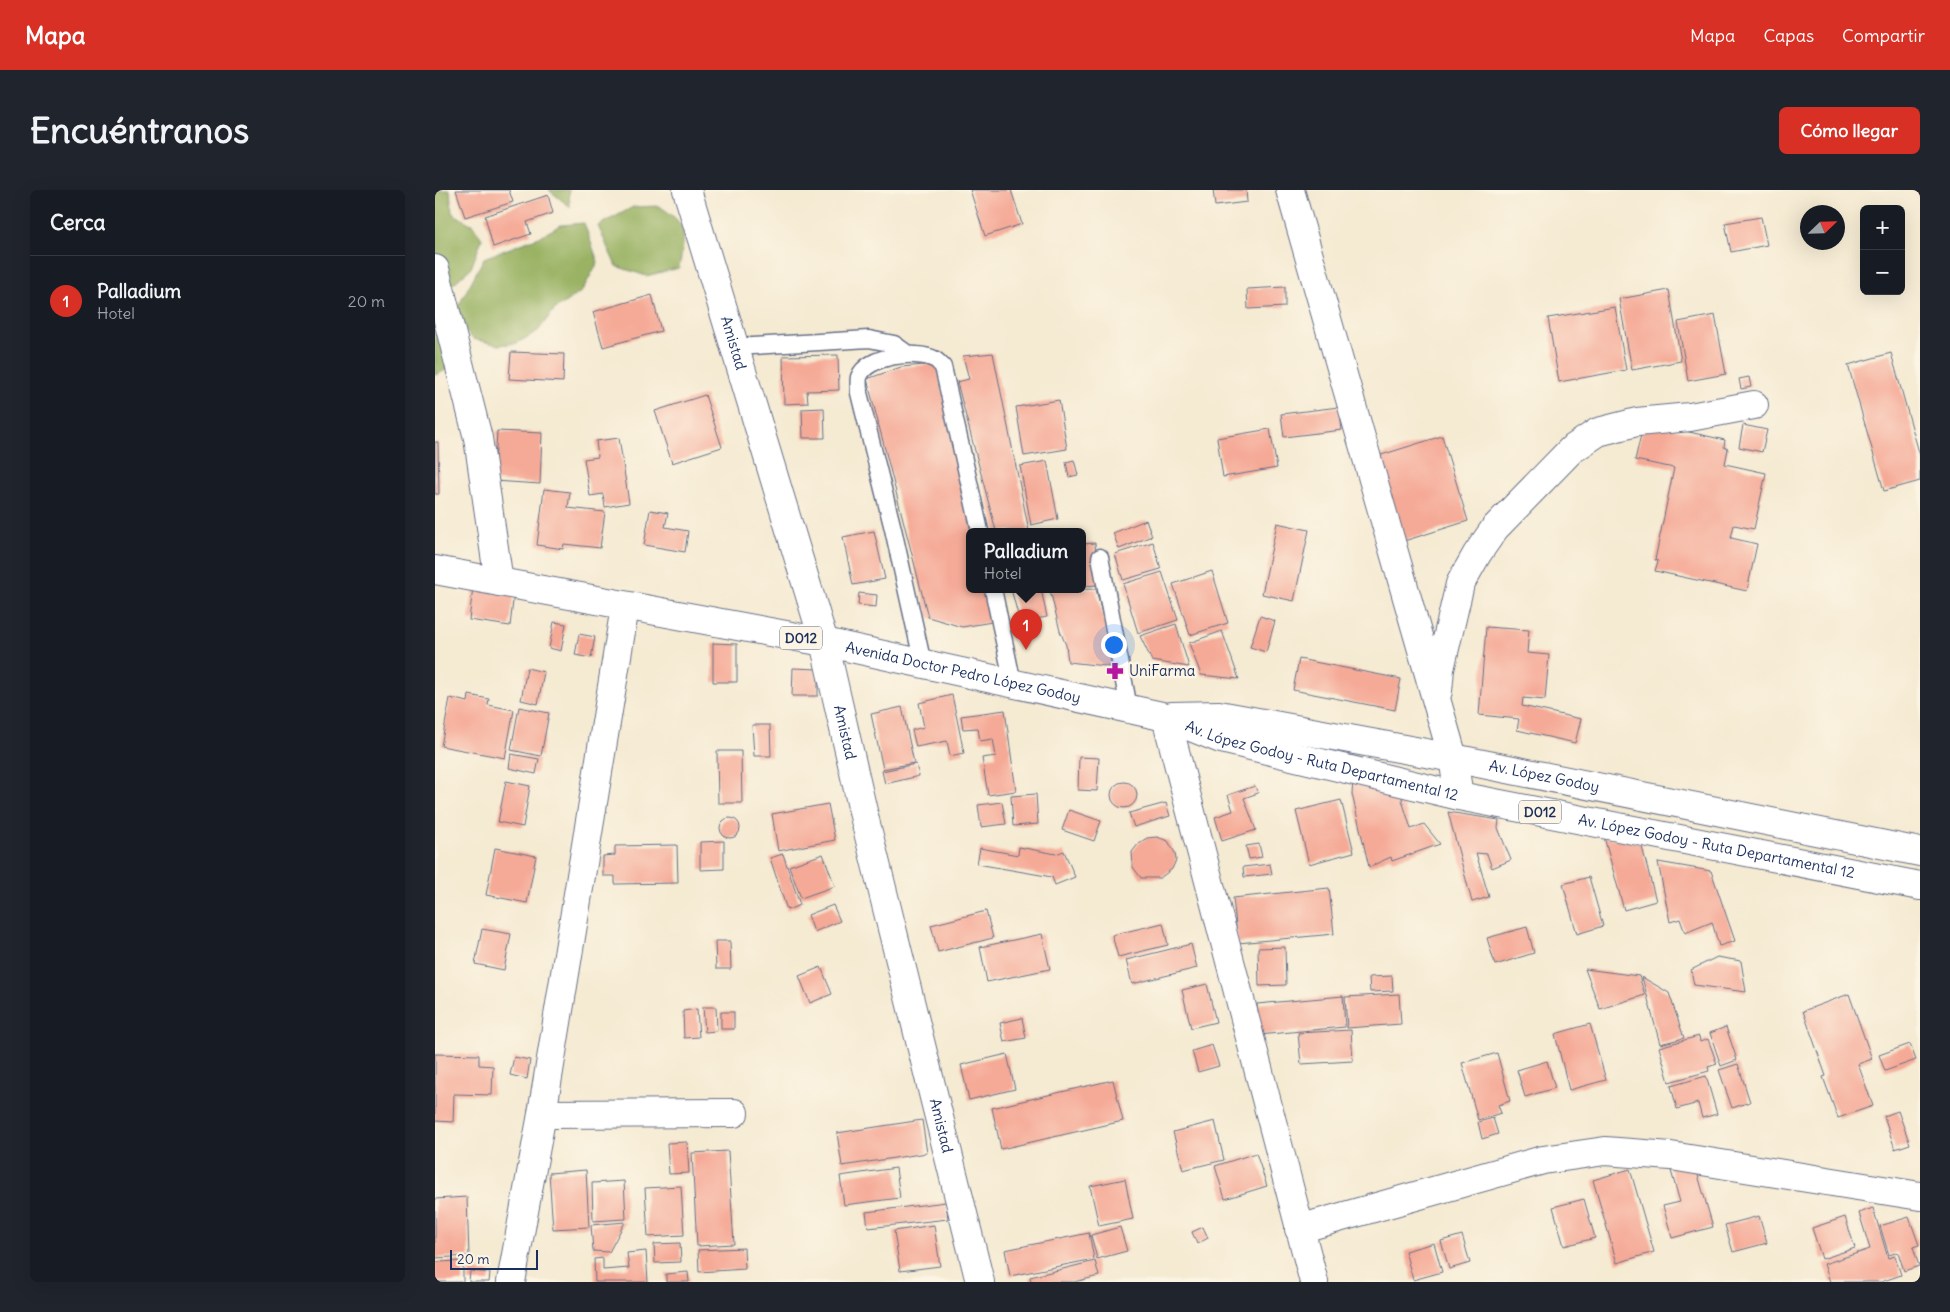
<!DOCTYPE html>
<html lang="es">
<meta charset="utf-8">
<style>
body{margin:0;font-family:Delius,sans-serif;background:#20242c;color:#f1f3f6}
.controls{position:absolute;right:15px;top:15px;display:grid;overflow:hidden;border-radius:8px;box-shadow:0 5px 20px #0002}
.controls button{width:45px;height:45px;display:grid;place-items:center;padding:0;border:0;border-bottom:1px solid #363941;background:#171b24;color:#f1f3f6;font:25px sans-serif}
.compass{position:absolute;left:1365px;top:15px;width:45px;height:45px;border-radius:50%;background:#171b24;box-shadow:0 5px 20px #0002;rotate:67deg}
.scale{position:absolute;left:15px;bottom:12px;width:88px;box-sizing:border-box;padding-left:5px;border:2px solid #1b2f5e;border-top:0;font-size:14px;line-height:18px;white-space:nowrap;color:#1b2f5e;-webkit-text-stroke:4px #fcf5e5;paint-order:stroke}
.you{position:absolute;left:678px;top:454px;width:18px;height:18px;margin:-12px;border:4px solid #fff;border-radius:50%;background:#1a73e8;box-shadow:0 0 0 8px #1a73e833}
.badge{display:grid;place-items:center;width:32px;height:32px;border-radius:50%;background:#d93025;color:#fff;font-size:16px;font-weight:700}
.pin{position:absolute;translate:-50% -41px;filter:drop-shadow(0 1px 2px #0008)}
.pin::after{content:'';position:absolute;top:26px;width:18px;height:15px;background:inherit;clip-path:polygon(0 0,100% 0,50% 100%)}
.popup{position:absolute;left:531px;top:338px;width:120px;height:65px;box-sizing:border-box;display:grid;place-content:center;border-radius:8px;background:#171b24;filter:drop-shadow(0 1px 4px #0005);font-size:16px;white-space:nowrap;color:#9ea1a6}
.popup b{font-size:19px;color:#f1f3f6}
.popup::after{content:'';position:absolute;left:50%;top:100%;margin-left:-10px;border:10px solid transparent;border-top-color:#171b24}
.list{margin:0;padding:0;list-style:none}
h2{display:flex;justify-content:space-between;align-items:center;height:65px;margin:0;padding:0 20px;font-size:21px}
h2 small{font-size:16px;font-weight:400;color:#9ea1a6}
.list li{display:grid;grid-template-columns:32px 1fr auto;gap:15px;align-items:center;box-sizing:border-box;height:90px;padding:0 20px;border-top:1px solid #363941}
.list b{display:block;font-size:19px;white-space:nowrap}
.list p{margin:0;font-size:16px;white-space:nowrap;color:#9ea1a6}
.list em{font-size:16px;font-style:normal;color:#9ea1a6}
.map{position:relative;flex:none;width:1485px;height:1092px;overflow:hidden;border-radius:8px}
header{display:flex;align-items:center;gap:30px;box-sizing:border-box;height:70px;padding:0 25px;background:#d93025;color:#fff}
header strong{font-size:24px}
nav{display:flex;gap:28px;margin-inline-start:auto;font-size:18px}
.intro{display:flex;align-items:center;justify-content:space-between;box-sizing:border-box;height:120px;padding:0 30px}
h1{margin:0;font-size:35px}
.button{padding:12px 22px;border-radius:8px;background:#d93025;color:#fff;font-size:18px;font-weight:700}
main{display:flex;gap:30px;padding:0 30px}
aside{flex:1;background:#171b24;border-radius:8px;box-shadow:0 5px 20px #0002}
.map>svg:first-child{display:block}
</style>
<header>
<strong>Mapa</strong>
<nav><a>Mapa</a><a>Capas</a><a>Compartir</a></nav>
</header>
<div class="intro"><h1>Encuéntranos</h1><a class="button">Cómo llegar</a></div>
<main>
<aside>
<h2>Cerca<small></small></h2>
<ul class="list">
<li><span class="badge">1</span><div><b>Palladium</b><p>Hotel</p></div><em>20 m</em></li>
</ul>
</aside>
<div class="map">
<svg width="1485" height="1092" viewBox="0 0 1485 1092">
<rect width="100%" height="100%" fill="#fcf5e5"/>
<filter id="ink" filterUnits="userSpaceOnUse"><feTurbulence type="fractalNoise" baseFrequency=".02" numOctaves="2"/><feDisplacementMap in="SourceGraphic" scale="10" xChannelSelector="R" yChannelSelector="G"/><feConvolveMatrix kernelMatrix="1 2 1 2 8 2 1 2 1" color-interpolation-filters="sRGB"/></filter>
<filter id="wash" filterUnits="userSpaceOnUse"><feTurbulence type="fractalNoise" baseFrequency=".0096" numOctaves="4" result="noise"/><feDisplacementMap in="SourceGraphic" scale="20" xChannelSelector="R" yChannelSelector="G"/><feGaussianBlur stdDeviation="1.12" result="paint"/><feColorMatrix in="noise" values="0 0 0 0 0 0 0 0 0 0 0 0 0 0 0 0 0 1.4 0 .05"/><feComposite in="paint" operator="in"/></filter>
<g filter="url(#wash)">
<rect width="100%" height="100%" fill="#f5ead2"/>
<g fill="#9ab263" stroke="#5a7060">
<polygon points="0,0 15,0 17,23 38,35 47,49 36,78 18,94 11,91 0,63"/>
<polygon points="114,0 134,0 135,17"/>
<path d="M 224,16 C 255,35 250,45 244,78 L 211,86 L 181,76 L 163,36 L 198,17 Z"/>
<polygon points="149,33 163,72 147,101 119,120 103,141 82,153 64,155 38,149 32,143 23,117 49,68 104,47 126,35"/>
<polygon points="0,126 16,156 11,180 0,185"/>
</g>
<g id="blocks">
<g fill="#f5aa97">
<polygon points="21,0 74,0 78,12 30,27"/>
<polygon points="535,0 576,0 587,34 550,46"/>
<polygon points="778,0 811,0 812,12 780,16"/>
<polygon points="113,5 118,23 92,32 96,44 58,57 50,26"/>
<polygon points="1326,27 1332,55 1296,62 1290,33"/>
<polygon points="850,97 850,117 813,119 812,99"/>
<polygon points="1234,100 1246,171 1197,180 1184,109"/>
<polygon points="217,105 226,141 168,157 158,122"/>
<polygon points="1180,117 1191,180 1124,192 1113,128"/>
<polygon points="1280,125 1291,184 1253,191 1243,132"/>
<polygon points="76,162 129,164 128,192 74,189"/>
<polygon points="558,163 594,341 561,341 522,192 534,189 528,166"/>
<polygon points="1456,163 1485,266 1485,291 1449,301 1413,175"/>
<polygon points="403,165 404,200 372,201 373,213 349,214 348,166"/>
<polygon points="501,174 541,341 535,341 535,399 555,399 563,431 527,437 493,427 432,189 466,177"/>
<polygon points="1314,187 1316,197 1306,199 1304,189"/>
<polygon points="270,205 287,257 237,273 220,221"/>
<polygon points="624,210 632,259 589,266 581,217"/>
<polygon points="904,217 907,240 849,247 846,224"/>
<polygon points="389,218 390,248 368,248 367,219"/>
<polygon points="1209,232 1290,250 1289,257 1293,259 1290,274 1331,283 1319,339 1299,335 1296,348 1322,354 1312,401 1220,381 1223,371 1220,370 1239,278 1200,270"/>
<polygon points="1308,235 1332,240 1327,262 1304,257"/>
<polygon points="835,239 842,278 788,287 782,248"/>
<polygon points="62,241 107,243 105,294 59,291"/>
<polygon points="1007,246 1033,331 969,351 943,266"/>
<polygon points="184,248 194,313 170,317 168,304 155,306 149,269 163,267 161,251"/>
<polygon points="0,252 3,252 4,304 0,304"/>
<polygon points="639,270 643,285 634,287 631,272"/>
<polygon points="612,271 623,329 596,335 585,276"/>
<polygon points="109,299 135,302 133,318 170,322 165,358 129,354 128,359 102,355"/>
<polygon points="215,320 233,323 230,337 253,341 250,362 209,355"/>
<polygon points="711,330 717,346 684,359 678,343"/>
<polygon points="842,333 874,340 859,411 827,404"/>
<polygon points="439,341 450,389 418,395 408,347"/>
<polygon points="718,352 726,379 688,390 680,364"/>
<polygon points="660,353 663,395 647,396 647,354"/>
<polygon points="777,381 793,433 755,445 738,394"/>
<polygon points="727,382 743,430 703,443 688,394"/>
<polygon points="38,397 79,403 75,436 34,430"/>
<polygon points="576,399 606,399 612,427 585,432"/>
<polygon points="661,399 680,477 633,472 631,455 625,441 615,400"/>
<polygon points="424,403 442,405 441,417 423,415"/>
<polygon points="825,426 840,431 831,462 815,457"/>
<polygon points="119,432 131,434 126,461 114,458"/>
<polygon points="741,434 754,477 717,471 705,446"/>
<polygon points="1051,437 1094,440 1092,463 1114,465 1110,510 1088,508 1087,516 1146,529 1140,553 1082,540 1084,529 1044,525"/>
<polygon points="787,441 804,489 766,485 754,453"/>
<polygon points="144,444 160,447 156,468 140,465"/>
<polygon points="278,453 302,454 302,492 278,492"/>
<polygon points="864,469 966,489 960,520 858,500"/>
<polygon points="92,478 109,482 103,514 86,510"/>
<polygon points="358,478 383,479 383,506 357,506"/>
<polygon points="34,505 54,509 53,515 79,520 70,568 6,556 15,508 33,512"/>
<polygon points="517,505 529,563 515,566 512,551 481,557 477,540 489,537 484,513"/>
<polygon points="84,517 114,523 106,566 76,560"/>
<polygon points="467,517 479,573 448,579 436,524"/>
<polygon points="570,520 581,601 553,605 547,568 561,566 558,549 545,551 543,538 528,539 526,526"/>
<polygon points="317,535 335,535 336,566 319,566"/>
<polygon points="282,561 306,561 307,613 283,613"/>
<polygon points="76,564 104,569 101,584 74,578"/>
<polygon points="644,567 664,568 662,601 643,600"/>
<polygon points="481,574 484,586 450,594 447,581"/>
<polygon points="918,590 969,596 967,610 976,639 989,634 1005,654 957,671 956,667 934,677 917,604"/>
<polygon points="71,591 95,596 88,637 63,632"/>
<circle cx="689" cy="605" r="13"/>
<polygon points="820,596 823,603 809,608 821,640 787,651 780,627 798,621 793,605"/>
<polygon points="601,604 603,634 578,636 576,606"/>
<polygon points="906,610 919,662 874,674 861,621"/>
<polygon points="567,612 571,634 546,637 543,615"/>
<polygon points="731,613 735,626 699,637 694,623"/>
<polygon points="393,614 400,650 343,661 337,624"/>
<polygon points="634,620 666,631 659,651 627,640"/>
<polygon points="1013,622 1064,630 1063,638 1076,670 1057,678 1052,664 1041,663 1054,707 1037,712"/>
<circle cx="295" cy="638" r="10"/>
<polygon points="722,647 733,651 740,663 741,670 737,679 725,688 706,688 698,677 697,662 704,653 712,648"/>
<polygon points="1169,647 1206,653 1221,711 1189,720"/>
<polygon points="289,651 289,679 265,680 265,652"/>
<polygon points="824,654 827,667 814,669 811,656"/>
<polygon points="242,655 243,693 180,694 180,686 168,686 168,666 180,665 180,656"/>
<polygon points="584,657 621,664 629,661 640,687 620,695 617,687 542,674 545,658 583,665"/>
<polygon points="60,658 101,666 92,713 51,705"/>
<polygon points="348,664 365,715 352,720 335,668"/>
<polygon points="388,664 400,696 366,708 354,676"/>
<polygon points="1223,672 1276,681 1300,751 1284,756 1277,732 1250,743 1245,729 1235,732"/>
<polygon points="835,674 837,684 809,687 808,677"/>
<polygon points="1154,687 1168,736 1142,744 1128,694"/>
<polygon points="894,698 899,744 803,753 798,708"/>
<polygon points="398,715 405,731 379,742 373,725"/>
<polygon points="551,721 558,748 503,762 496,735"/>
<polygon points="728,733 733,755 683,767 677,745"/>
<polygon points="1092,737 1099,763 1060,775 1052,748"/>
<polygon points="47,739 76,744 69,780 40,774"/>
<polygon points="607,744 615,779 552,792 545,757"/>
<polygon points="280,751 295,751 296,779 281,779"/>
<polygon points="756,754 762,778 697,794 691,770"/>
<polygon points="850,757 851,795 824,796 823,758"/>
<polygon points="1282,767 1306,771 1311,802 1259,795 1256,780"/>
<polygon points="386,777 397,804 375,813 364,786"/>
<polygon points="1150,779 1204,786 1210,805 1165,819"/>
<polygon points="957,786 958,801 935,802 934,787"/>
<polygon points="1207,787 1234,803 1249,848 1225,854"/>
<polygon points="772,794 781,832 756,838 747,800"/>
<polygon points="964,804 966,834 912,838 910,807"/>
<polygon points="1414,804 1437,869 1423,874 1438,916 1403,928 1388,887 1391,886 1368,821"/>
<polygon points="908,806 910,837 824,845 822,814"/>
<polygon points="268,817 281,817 282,841 270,842"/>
<polygon points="262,819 264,847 249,848 248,821"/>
<rect x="286" y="822" width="13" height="17"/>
<polygon points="587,828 591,848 569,852 565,833"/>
<polygon points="1155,834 1171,890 1134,900 1120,844"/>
<polygon points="1291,837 1302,870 1286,876 1275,843"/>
<polygon points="916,840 918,871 866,874 863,843"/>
<polygon points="1264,846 1265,852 1273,849 1282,874 1273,877 1274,881 1234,892 1224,857"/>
<polygon points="1475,854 1481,870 1450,881 1444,865"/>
<polygon points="777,855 784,876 763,882 757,861"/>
<polygon points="1062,863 1075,911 1063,915 1066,923 1043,930 1027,873"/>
<polygon points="0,864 44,865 44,875 58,876 57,905 19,904 18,932 0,931"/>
<polygon points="572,864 580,899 534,910 526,875"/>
<polygon points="79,867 95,870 92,889 75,885"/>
<polygon points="1112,871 1120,898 1090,907 1082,880"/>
<polygon points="1303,874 1315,912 1297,918 1284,880"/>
<polygon points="1271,886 1282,924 1267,928 1263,913 1242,919 1236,896"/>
<polygon points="678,890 688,931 566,959 557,918"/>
<polygon points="1463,921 1475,954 1460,959 1449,926"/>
<polygon points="1058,928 1063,944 1047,949 1043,932"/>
<polygon points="487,930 492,963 407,976 402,943"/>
<polygon points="780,931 789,970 748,980 738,942"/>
<polygon points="252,952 254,983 234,984 232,953"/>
<polygon points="293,961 299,1054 262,1056 257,963"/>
<polygon points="821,963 832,996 790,1009 780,976"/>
<polygon points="1234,974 1261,978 1278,1037 1237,1048 1228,1016 1245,1012"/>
<polygon points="461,978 465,1008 409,1015 405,986"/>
<polygon points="1195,979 1219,1062 1182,1073 1158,990"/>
<polygon points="151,980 154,1037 118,1039 114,983"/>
<polygon points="690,989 698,1029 664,1036 655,996"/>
<polygon points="189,991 191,1029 158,1031 157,993"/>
<polygon points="246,996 249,1045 213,1047 210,998"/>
<polygon points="32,1007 34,1066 0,1068 0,1009"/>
<polygon points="1149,1009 1160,1048 1129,1056 1118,1017"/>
<polygon points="511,1012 513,1029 433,1038 431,1022"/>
<polygon points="1438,1018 1453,1068 1460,1066 1466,1085 1446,1092 1395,1092 1389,1074 1435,1059 1424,1023"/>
<polygon points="1324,1026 1332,1053 1298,1062 1290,1035"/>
<polygon points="1410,1027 1420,1058 1387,1069 1377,1038"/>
<polygon points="1474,1027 1484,1055 1478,1057 1484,1076 1469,1081 1463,1062 1454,1065 1445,1036"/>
<polygon points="190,1032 174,1062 158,1061 156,1035"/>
<polygon points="499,1035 505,1076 465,1081 459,1041"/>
<polygon points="685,1037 692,1061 662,1069 656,1045"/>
<polygon points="768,1037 773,1048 762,1054 757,1042"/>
<polygon points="654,1043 659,1069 575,1086 570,1060"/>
<polygon points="1027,1045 1035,1073 1014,1079 1006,1051"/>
<polygon points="245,1053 246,1072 220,1073 219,1054"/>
<polygon points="999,1053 1007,1082 978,1090 970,1061"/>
<polygon points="309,1058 310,1079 264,1082 263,1060"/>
<polygon points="211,1061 213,1092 160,1092 159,1069 168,1068 168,1080 194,1078 192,1063"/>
<polygon points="28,1071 28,1092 0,1092 0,1072"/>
<polygon points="660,1071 664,1086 639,1092 596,1092 595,1087"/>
<polygon points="35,1081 55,1083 54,1092 34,1092"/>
<polygon points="253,1082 254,1092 231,1092 231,1084"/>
</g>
</g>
</g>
<g filter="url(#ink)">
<use href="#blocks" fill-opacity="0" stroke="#677087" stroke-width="1"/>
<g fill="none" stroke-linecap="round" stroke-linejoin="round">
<g stroke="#677087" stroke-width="19">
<g id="lane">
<polyline points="300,157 434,149 459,154 473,164"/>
<polyline points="665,367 694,518"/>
<polyline points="558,399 578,494"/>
<path d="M 488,474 L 458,339 L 424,203 C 424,198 423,191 424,187 C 432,165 482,160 499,169 C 502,170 505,174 508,177 L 545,341"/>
</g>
</g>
<g stroke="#677087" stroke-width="30">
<g id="street">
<polyline points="855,0 1018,568 1024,606"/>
<polyline points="0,79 43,248 64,392"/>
<polyline points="1003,501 1005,479 1025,394 1042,364 1060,338 1136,260 1163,242 1202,232 1255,227 1319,215"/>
<polyline points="731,527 879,1092"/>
<polyline points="107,924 299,923"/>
<polyline points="864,1039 1108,970 1170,961 1236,966 1485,1006"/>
<polyline points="76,1092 107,924 190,417"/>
</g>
</g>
<g stroke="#677087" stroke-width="30">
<g id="secondary">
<path id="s1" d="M 252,0 L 389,452 L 430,630 L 545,1092"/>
</g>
</g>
<g stroke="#677087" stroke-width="30">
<g id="primary">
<path id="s2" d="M 0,380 L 389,452 L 731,527 L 786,549 L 1024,606 L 1485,696"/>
<path id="s3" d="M 737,526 L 784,525 L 1018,568 L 1485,662"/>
</g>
</g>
<use href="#lane" stroke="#fff" stroke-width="16"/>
<use href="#street" stroke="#fff" stroke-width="28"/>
<use href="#secondary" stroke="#fff" stroke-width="28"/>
<use href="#primary" stroke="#fff" stroke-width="28"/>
</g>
</g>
<defs>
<g id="pharmacy-bare" transform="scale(1.35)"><path d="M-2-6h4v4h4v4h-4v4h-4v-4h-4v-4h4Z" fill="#b5179e" stroke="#fcf5e5" stroke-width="2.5" paint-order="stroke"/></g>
</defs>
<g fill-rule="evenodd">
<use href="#pharmacy-bare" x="680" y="481"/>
</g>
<g text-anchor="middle" stroke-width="5" stroke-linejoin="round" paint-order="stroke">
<g fill="#fcf5e5" stroke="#5e6a86" stroke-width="1">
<rect x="345" y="436.5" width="42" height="23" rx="4"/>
<rect x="1084" y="610.5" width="42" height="23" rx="4"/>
</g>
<g font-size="14" font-weight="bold" fill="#1b2f5e">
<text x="366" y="453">D012</text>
<text x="1105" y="627">D012</text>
</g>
<g font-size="15" fill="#1b2f5e" stroke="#fcf5e5">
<text dy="5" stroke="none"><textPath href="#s1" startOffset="160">Amistad</textPath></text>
<text dy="5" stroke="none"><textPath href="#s2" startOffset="538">Avenida Doctor Pedro López Godoy</textPath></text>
<text dy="5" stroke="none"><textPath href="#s1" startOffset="565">Amistad</textPath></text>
<text dy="5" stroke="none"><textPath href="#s2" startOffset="908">Av. López Godoy - Ruta Departamental 12</textPath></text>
<text dy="5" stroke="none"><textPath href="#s3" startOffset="378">Av. López Godoy</textPath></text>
<text dy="5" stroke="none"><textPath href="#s2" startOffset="1312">Av. López Godoy - Ruta Departamental 12</textPath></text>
<text dy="5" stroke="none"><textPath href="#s1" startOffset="970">Amistad</textPath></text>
</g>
<g font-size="15" fill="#1b2f5e" stroke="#fcf5e5" text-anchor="start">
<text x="694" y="486">UniFarma</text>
</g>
</g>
</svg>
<div class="controls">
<button>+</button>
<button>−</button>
</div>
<svg class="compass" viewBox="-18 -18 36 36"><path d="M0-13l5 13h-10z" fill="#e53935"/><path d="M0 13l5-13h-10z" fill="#9ea1a6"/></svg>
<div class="scale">20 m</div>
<div class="you"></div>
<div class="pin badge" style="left:591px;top:460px">1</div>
<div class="popup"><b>Palladium</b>Hotel</div>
</div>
</main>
